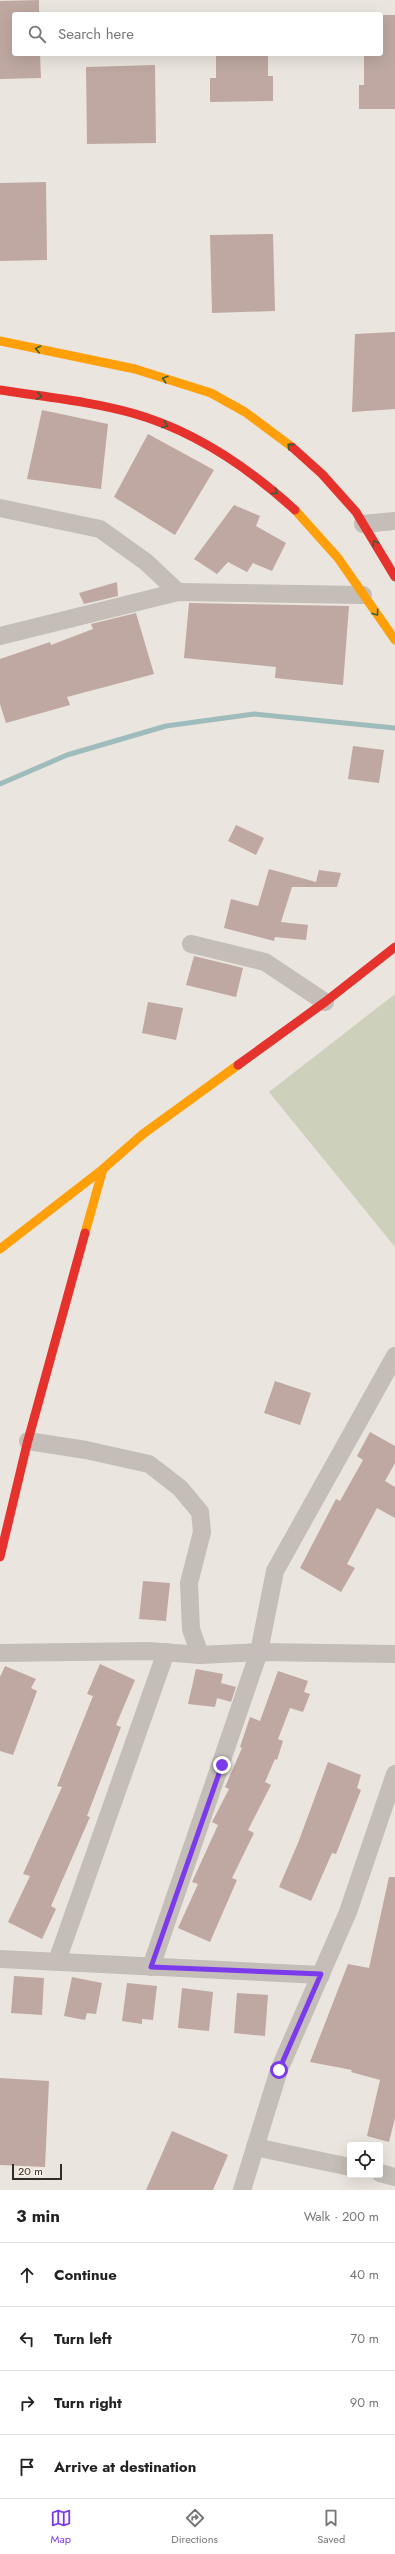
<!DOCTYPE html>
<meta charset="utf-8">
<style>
body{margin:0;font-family:Jost,sans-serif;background:#f2f2f2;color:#222}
.controls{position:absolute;right:12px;bottom:12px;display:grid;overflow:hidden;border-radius:4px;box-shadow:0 4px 16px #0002}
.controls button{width:36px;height:36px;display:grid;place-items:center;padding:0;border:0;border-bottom:1px solid #e0e0e0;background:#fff;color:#222;font:20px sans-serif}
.scale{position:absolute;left:12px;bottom:10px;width:50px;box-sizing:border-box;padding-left:4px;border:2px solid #342b27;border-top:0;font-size:11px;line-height:14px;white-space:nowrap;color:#342b27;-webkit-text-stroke:3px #f8efe6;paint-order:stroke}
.stop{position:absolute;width:12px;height:12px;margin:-9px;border:3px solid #7c3aed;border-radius:50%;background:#fff}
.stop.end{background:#7c3aed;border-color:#fff;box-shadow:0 1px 4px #0008}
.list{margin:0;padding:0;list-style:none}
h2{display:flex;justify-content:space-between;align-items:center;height:52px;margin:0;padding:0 16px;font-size:17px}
h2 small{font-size:13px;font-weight:400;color:#767676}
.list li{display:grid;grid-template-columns:26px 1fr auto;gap:12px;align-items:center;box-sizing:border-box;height:64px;padding:0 16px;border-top:1px solid #e0e0e0}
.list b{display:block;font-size:15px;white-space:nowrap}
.list em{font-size:13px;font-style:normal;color:#767676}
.icon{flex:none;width:22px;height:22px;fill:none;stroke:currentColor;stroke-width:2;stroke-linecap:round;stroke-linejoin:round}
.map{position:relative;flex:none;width:395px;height:2190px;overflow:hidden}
.search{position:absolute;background:#fff;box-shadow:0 4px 16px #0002;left:12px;right:12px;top:12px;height:44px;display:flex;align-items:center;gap:10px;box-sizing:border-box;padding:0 14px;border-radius:4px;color:#767676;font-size:15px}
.sheet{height:308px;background:#fff}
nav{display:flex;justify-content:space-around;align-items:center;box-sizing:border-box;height:56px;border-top:1px solid #e0e0e0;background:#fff;font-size:11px;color:#767676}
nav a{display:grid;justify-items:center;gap:2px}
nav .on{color:#7c3aed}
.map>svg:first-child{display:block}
</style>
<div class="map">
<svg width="395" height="2190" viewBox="0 0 395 2190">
<rect width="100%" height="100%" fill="#ebe5df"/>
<polygon fill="#cdd0ba" points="395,994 395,1247 269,1092"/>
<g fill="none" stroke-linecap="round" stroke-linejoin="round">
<polyline stroke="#9dbcbb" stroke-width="5" points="0,784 67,755 166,726 254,714 395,728"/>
</g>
<g fill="#bea8a1">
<polygon points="39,0 39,14 14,14 14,54 40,54 41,78 0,79 0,1"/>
<polygon points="381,15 395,15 395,109 359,109 359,85 364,85 364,54 381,54"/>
<polygon points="216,54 268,54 268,76 273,76 273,101 210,102 210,78 216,78"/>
<polygon points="155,65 156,143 87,144 86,67"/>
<polygon points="46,182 47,260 0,261 0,183"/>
<polygon points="273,234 275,311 212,313 210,235"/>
<polygon points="395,332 395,409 352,412 355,334"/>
<polygon points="42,410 108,424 101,489 27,479"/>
<polygon points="148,434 214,470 175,535 114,497"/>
<polygon points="234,505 260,516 256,526 286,543 272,571 253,563 247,572 228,562 217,574 194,559"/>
<polygon points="117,582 118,596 84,604 79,593"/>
<polygon points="189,603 349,606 343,685 275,678 276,667 184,658"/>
<polygon points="136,613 154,674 67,697 70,705 6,723 0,704 0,659 50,642 51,645 93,629 91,624"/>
<polygon points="353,746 384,750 379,783 348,779"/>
<polygon points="236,825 264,838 256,855 228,841"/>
<polygon points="269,869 316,882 319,870 341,873 337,887 292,887 281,922 308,925 306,940 275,937 274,941 224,928 231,899 258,906"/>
<polygon points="194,956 243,968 236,997 186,985"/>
<polygon points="148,1002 183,1008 176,1040 142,1033"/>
<polygon points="275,1381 311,1393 300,1425 264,1413"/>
<polygon points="370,1432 395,1446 395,1463 385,1481 395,1487 395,1518 377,1508 347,1564 355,1568 341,1592 300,1568 336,1499 340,1501 363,1460 357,1456"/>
<polygon points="143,1581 170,1583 166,1621 139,1619"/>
<polygon points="100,1664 135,1680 116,1725 121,1727 87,1816 90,1817 51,1906 56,1909 42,1939 8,1922 30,1876 23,1874 62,1787 57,1786 93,1696 87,1694"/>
<polygon points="5,1666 36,1679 31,1688 37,1691 13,1755 0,1751 0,1677"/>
<polygon points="196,1669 223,1674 221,1683 236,1687 231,1702 217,1698 215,1707 188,1704"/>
<polygon points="278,1671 308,1681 304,1692 310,1694 303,1712 290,1708 278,1739 283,1741 277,1760 275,1759 265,1782 271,1785 248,1830 254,1833 232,1878 237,1880 210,1942 178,1928 198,1884 192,1882 218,1825 212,1822 229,1789 225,1787 242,1748 240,1747 250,1717 260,1721"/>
<polygon points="328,1762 361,1775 357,1788 361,1790 336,1854 332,1853 311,1901 279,1887 298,1843"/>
<polygon points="389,1877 395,1877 395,2118 389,2142 367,2136 380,2080 351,2072 352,2070 310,2062 348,1964 369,1968"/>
<polygon points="14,1976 44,1978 42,2015 11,2013"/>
<polygon points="72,1977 102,1983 96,2014 87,2013 85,2020 64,2016"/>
<polygon points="127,1983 157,1986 153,2020 142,2019 142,2024 122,2021"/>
<polygon points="182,1988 213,1992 209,2031 178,2028"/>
<polygon points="237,1993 268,1995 265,2036 234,2033"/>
<polygon points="0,2078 49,2081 45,2167 0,2165"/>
<polygon points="172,2131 228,2155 213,2190 146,2190"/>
</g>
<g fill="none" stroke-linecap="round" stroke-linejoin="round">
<g stroke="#c4bdb8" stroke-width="18">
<polyline points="0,508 100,529 146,562 178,592"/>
<polyline points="363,524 395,521"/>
<polyline points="0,636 178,592 363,595"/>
<polyline points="191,944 265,962 325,1002"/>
<polyline points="28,1441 86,1450 149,1464 180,1488 200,1512 202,1532 189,1583 191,1629 200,1655"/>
<polyline points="0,1653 149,1651 200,1655 259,1652 395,1654"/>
<polyline points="0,1959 321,1975"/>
<polyline points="57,1961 166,1652"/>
<polyline points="151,1967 259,1652 275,1571 395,1356"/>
<polyline points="255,2147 350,2167"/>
<polyline points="380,2173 395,2177"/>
<polyline points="242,2190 279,2070 348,1912 395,1774"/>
</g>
<g stroke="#ff9f0a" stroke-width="9">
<polyline points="0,341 135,369 211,393 245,412 292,447"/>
<polyline points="295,510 338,558 395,640"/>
<polyline points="85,1233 103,1169"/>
<polyline points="0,1249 103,1169 143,1134 238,1065"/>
</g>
<g stroke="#e5322d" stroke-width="9">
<path d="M 0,390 C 44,397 89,401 132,413 C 193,430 248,467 295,510"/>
<polyline points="292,447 322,474 356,512 395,577"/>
<polyline points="238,1065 325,1002 395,947"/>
<polyline points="0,1557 27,1444 85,1233"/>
</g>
</g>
<defs><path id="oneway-chevron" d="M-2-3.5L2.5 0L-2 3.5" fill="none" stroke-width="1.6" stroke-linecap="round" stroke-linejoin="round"/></defs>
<g stroke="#326239">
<use href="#oneway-chevron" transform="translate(38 349) rotate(-168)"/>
<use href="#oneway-chevron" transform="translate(165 379) rotate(-163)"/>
<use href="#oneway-chevron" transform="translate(39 396) rotate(9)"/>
<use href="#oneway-chevron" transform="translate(165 425) rotate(23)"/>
<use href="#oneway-chevron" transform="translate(290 446) rotate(-138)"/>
<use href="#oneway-chevron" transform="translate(275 492) rotate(38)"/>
<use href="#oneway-chevron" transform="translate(375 543) rotate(-121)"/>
<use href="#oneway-chevron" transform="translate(376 613) rotate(54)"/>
</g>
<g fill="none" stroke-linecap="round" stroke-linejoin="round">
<polyline stroke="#7c3aed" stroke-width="5" points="222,1765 151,1967 321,1974 279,2070"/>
</g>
</svg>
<div class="controls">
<button><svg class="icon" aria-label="locate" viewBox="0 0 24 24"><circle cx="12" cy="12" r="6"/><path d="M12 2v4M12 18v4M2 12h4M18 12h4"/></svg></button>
</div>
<div class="scale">20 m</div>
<div class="stop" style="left:279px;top:2070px"></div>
<div class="stop end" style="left:222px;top:1765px"></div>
<div class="search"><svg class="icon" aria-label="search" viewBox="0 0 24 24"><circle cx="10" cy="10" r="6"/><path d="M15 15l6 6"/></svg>Search here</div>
</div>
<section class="sheet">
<h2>3 min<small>Walk · 200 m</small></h2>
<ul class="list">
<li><svg class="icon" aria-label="ahead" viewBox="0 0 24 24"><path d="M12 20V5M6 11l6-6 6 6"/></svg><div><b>Continue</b></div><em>40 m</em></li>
<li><svg class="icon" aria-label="left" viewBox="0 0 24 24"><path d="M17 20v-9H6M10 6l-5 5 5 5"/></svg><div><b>Turn left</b></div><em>70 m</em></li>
<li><svg class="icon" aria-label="right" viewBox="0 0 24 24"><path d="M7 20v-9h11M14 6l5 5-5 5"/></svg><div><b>Turn right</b></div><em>90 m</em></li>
<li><svg class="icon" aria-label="arrive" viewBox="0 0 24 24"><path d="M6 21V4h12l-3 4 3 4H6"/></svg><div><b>Arrive at destination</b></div></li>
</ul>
</section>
<nav>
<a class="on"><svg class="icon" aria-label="map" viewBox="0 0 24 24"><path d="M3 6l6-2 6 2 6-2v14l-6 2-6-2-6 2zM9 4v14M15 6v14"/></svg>Map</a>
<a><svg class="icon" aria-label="directions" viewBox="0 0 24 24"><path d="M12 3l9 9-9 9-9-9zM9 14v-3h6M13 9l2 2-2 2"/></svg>Directions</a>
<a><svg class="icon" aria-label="saved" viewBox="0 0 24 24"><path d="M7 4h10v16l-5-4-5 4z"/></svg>Saved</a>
</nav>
